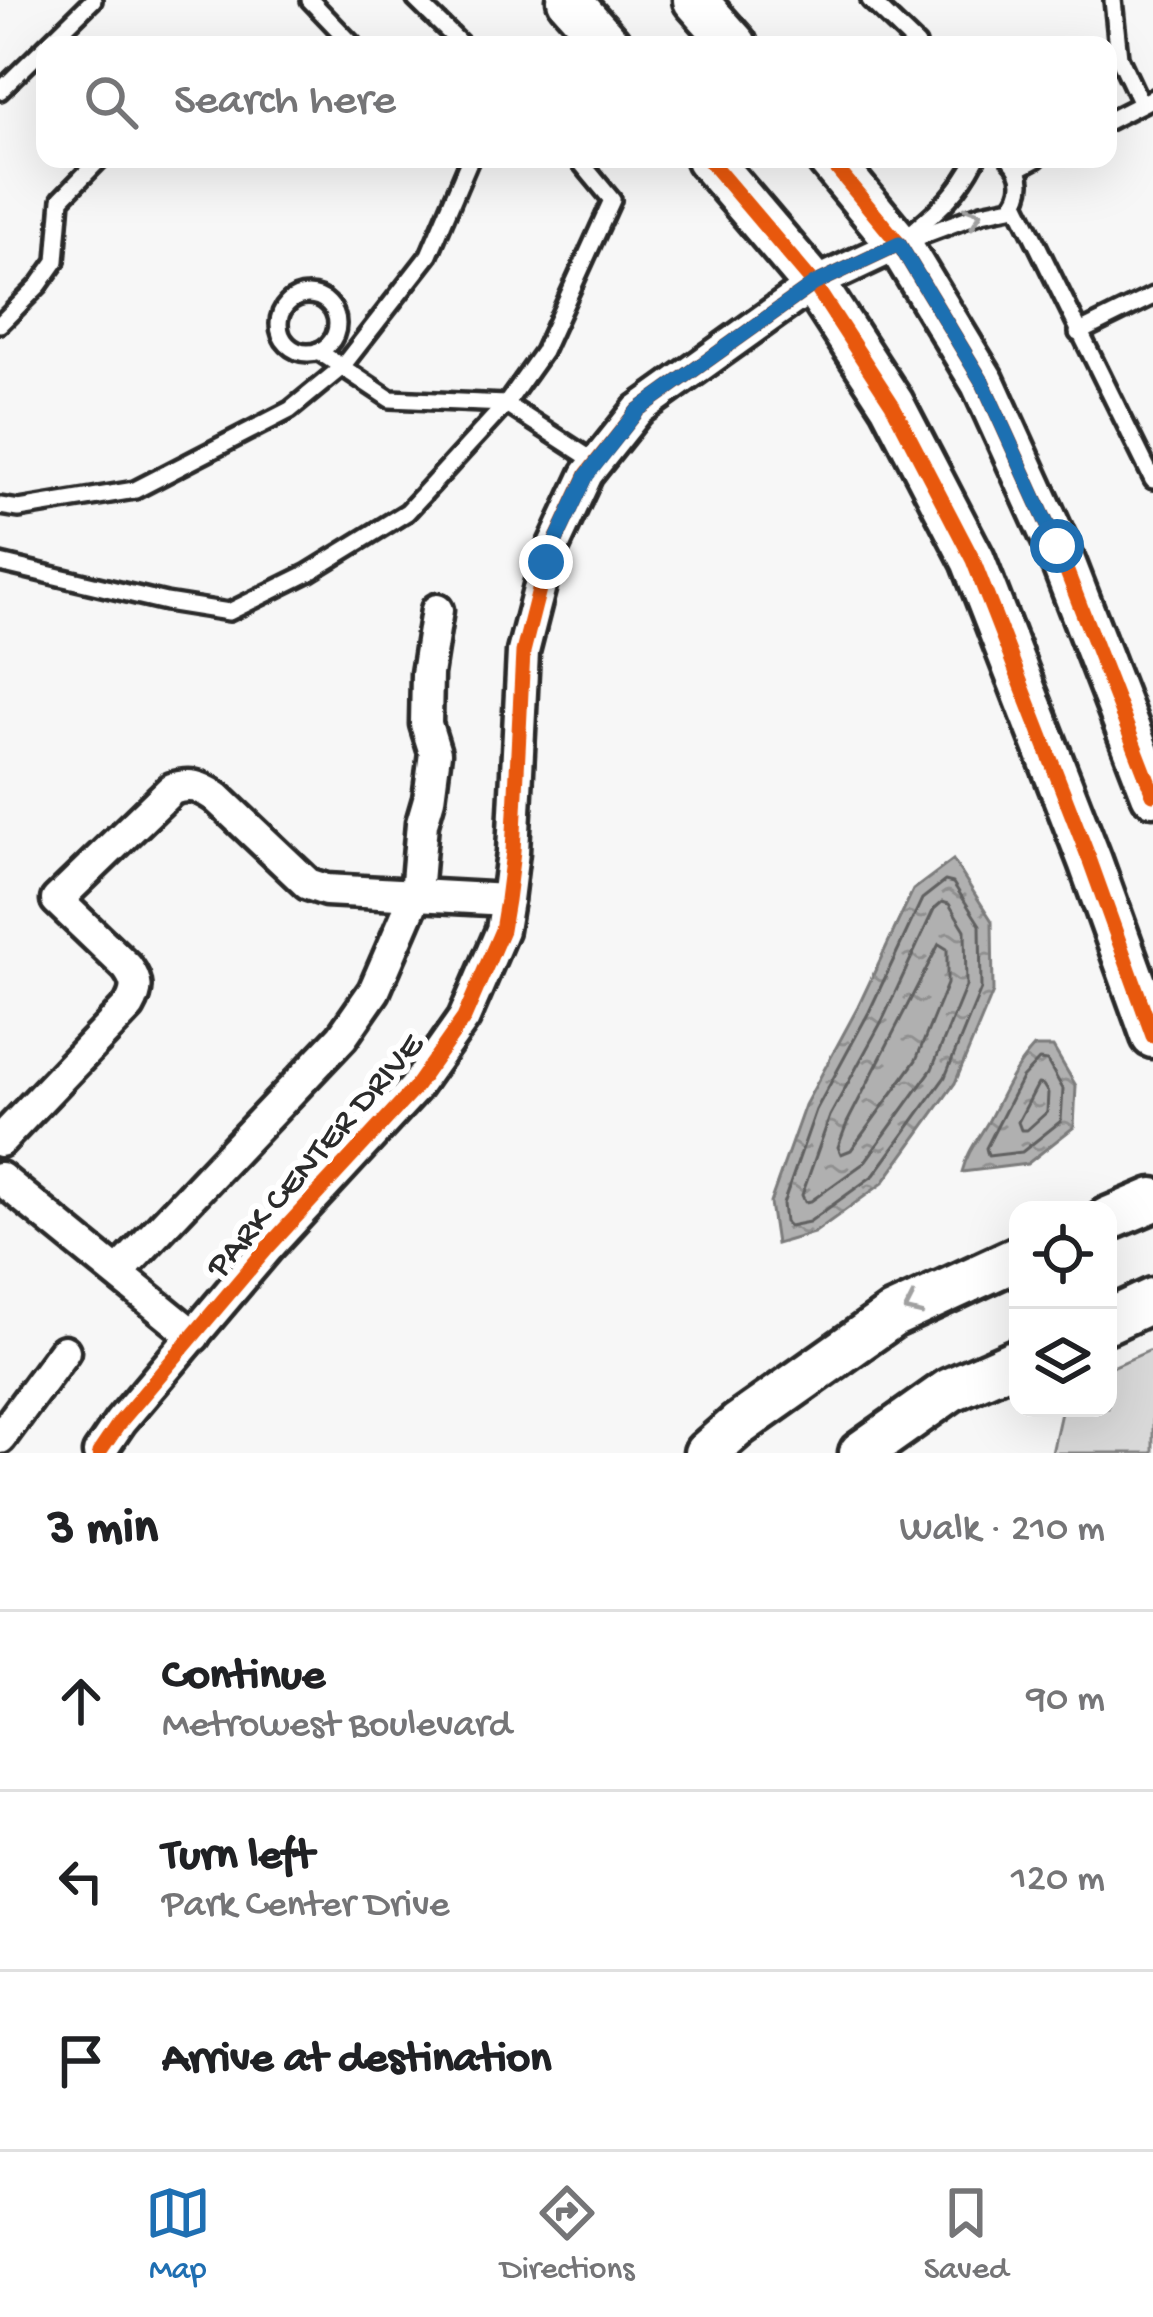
<!DOCTYPE html>
<meta charset="utf-8">
<style>
body{margin:0;font-family:"Gochi Hand",sans-serif;background:#f2f2f2;color:#202124}
.controls{position:absolute;right:36px;bottom:36px;display:grid;overflow:hidden;border-radius:24px;box-shadow:0 12px 48px #0002}
.controls button{width:108px;height:108px;display:grid;place-items:center;padding:0;border:0;border-bottom:3px solid #e0e0e0;background:#fff;color:#202124;font:60px sans-serif}
.stop{position:absolute;width:36px;height:36px;margin:-27px;border:9px solid #1f6fb2;border-radius:50%;background:#fff}
.stop.end{background:#1f6fb2;border-color:#fff;box-shadow:0 3px 12px #0008}
.list{margin:0;padding:0;list-style:none}
h2{display:flex;justify-content:space-between;align-items:center;height:156px;margin:0;padding:0 48px;font-size:51px}
h2 small{font-size:39px;font-weight:400;color:#757577}
.list li{display:grid;grid-template-columns:78px 1fr auto;gap:36px;align-items:center;box-sizing:border-box;height:180px;padding:0 48px;border-top:3px solid #e0e0e0}
.list b{display:block;font-size:45px;white-space:nowrap}
.list p{margin:0;font-size:39px;white-space:nowrap;color:#757577}
.list em{font-size:39px;font-style:normal;color:#757577}
.icon{flex:none;width:66px;height:66px;fill:none;stroke:currentColor;stroke-width:2;stroke-linecap:round;stroke-linejoin:round}
.map{position:relative;flex:none;width:1153px;height:1453px;overflow:hidden}
.search{position:absolute;background:#fff;box-shadow:0 12px 48px #0002;left:36px;right:36px;top:36px;height:132px;display:flex;align-items:center;gap:30px;box-sizing:border-box;padding:0 42px;border-radius:24px;color:#757577;font-size:45px}
.sheet{height:696px;background:#fff}
nav{display:flex;justify-content:space-around;align-items:center;box-sizing:border-box;height:168px;border-top:3px solid #e0e0e0;background:#fff;font-size:33px;color:#757577}
nav a{display:grid;justify-items:center;gap:6px}
nav .on{color:#1f6fb2}
.map>svg:first-child{display:block}
</style>
<div class="map">
<svg width="1153" height="1453" viewBox="0 0 1153 1453">
<defs>
<pattern id="water-ripples" width="26" height="14" patternUnits="userSpaceOnUse" patternTransform="scale(3)"><rect width="26" height="14" fill="#b0b0b0"/><path d="M2 4q2-2 4 0t4 0M15 11q2-2 4 0t4 0" fill="none" stroke="#8f8f8f"/></pattern>
</defs>
<rect width="100%" height="100%" fill="#f7f7f7"/>
<filter id="ink" filterUnits="userSpaceOnUse"><feTurbulence type="fractalNoise" baseFrequency=".00833" numOctaves="2"/><feDisplacementMap in="SourceGraphic" scale="24" xChannelSelector="R" yChannelSelector="G"/><feConvolveMatrix kernelMatrix="1 2 1 2 8 2 1 2 1" color-interpolation-filters="sRGB"/></filter>
<g filter="url(#ink)">
<polygon fill="#d9d9d9" stroke="#828282" stroke-width="3" points="1153,1349 1153,1453 1052,1453 1062,1408 1108,1408 1108,1369"/>
<g fill="url(#water-ripples)" stroke="#7b7b7b" stroke-width="3">
<polygon points="953,860 992,921 993,992 955,1083 883,1183 814,1233 776,1244 770,1203 805,1105 858,1007 913,890"/>
<path d="M 1034,1047 L 1053,1047 L 1076,1086 L 1074,1127 L 1027,1164 L 962,1172 C 967,1152 979,1138 989,1120 C 1005,1090 1010,1074 1034,1047 Z"/>
</g>
<g fill="none" stroke-linecap="round" stroke-linejoin="round">
<g stroke="#606060" stroke-width="3">
<polygon points="945,881 953,883 980,925 981,989 945,1077 874,1175 809,1222 789,1226 785,1222 783,1204 816,1110 869,1012 922,899"/>
<polygon points="942,902 949,904 965,930 966,986 932,1069 864,1163 811,1201 805,1202 802,1195 830,1116 883,1019 934,909"/>
<polygon points="939,944 947,949 947,984 916,1060 851,1150 841,1154 838,1147 847,1123"/>
<polygon points="1039,1060 1047,1061 1063,1089 1061,1121 1022,1152 988,1156 986,1148 1022,1078"/>
<polygon points="1038,1084 1043,1085 1048,1093 1047,1112 1027,1130 1021,1130 1018,1122"/>
</g>
<g stroke="#2b2b2b" stroke-width="24">
<g id="lane">
<polyline points="310,0 353,45"/>
<polyline points="416,0 462,45"/>
<polyline points="870,0 917,45"/>
<polyline points="1113,0 1119,57 1141,104"/>
<polyline points="47,45 93,0"/>
<polyline points="0,91 45,47"/>
<polyline points="1108,121 1153,98"/>
<polyline points="1019,168 1036,159"/>
<polyline points="1016,202 1153,480"/>
<path d="M 910,234 C 939,209 958,194 976,159"/>
<path d="M 902,243 L 982,213 L 1011,207 C 1025,192 1024,173 1010,159"/>
<circle cx="308" cy="324" r="29"/>
<polyline points="0,324 39,285 56,261 61,199 100,159"/>
<polyline points="1078,333 1153,296"/>
<polyline points="318,351 390,399 506,404 597,463"/>
<polyline points="0,506 19,509 135,490 290,410 341,368 429,255 470,159"/>
<polyline points="0,563 166,602 229,612 308,573 407,512 506,404 543,352 612,200 578,159"/>
</g>
</g>
<g stroke="#2b2b2b" stroke-width="39">
<g id="street">
<path d="M 0,1141 L 129,1006 C 138,990 138,982 127,967 L 57,900 L 172,789 C 190,783 200,786 216,797 L 308,884 L 326,890 L 507,900"/>
<polyline points="0,1178 194,1336"/>
<polyline points="118,1273 342,1037 374,991 416,894 422,823 429,799 435,753 426,724 427,674 437,610"/>
<polyline points="0,1438 64,1351"/>
<polyline points="99,1453 120,1422 269,1246 414,1089 464,1018 502,930 507,900 513,852 523,652 546,562 587,474 638,410 814,284 899,244"/>
</g>
</g>
<g stroke="#2b2b2b" stroke-width="51">
<g id="secondary">
<polyline points="569,0 609,45"/>
<polyline points="695,0 735,45"/>
<polyline points="708,159 814,284 892,404 973,560 1090,861 1153,1036"/>
<polyline points="829,159 899,244 983,383 1057,546 1153,794"/>
<polyline points="1108,1219 1153,1200"/>
<polyline points="1108,1321 1153,1300"/>
<polyline points="706,1453 738,1425 892,1316 1018,1258"/>
<polyline points="861,1453 950,1390 1018,1360"/>
</g>
</g>
<use href="#lane" stroke="#fff" stroke-width="15"/>
<use href="#street" stroke="#fff" stroke-width="30"/>
<use href="#secondary" stroke="#fff" stroke-width="42"/>
<g stroke="#fff" stroke-width="22">
<g id="cycleway">
<polyline points="708,159 814,284 892,404 973,560 1090,861 1153,1036"/>
<polyline points="829,159 899,244 983,383 1057,546 1153,794"/>
<polyline points="99,1453 120,1422 269,1246 414,1089 464,1018 502,930 507,900 513,852 523,652 546,562 587,474 638,410 814,284 899,244"/>
</g>
</g>
<use href="#cycleway" stroke="#e8590c" stroke-width="15"/>
</g>
<defs><path id="oneway-chevron" d="M-2-3.5L2.5 0L-2 3.5" fill="none" stroke-width="1.6" stroke-linecap="round" stroke-linejoin="round" transform="scale(3)"/></defs>
<g stroke="#a0a0a0">
<use href="#oneway-chevron" transform="translate(974 216) rotate(-19)"/>
<use href="#oneway-chevron" transform="translate(912 1307) rotate(155)"/>
</g>
</g>
<g fill="none" stroke-linecap="round" stroke-linejoin="round" filter="url(#ink)">
<polyline stroke="#1f6fb2" stroke-width="15" points="546,562 587,475 638,410 814,284 899,244 983,383 1057,546"/>
</g>
<g text-anchor="middle" stroke-width="12" stroke-linejoin="round" paint-order="stroke">
<g font-size="36" fill="#2b2b2b" stroke="#fff">
<text transform="translate(312 1153) rotate(-49)" y="13">PARK CENTER DRIVE</text>
</g>
</g>
</svg>
<div class="controls">
<button><svg class="icon" aria-label="locate" viewBox="0 0 24 24"><circle cx="12" cy="12" r="6"/><path d="M12 2v4M12 18v4M2 12h4M18 12h4"/></svg></button>
<button><svg class="icon" aria-label="layers" viewBox="0 0 24 24"><path d="M12 4l9 5-9 5-9-5zM3 14l9 5 9-5"/></svg></button>
</div>
<div class="stop" style="left:1057px;top:546px"></div>
<div class="stop end" style="left:546px;top:562px"></div>
<div class="search"><svg class="icon" aria-label="search" viewBox="0 0 24 24"><circle cx="10" cy="10" r="6"/><path d="M15 15l6 6"/></svg>Search here</div>
</div>
<section class="sheet">
<h2>3 min<small>Walk · 210 m</small></h2>
<ul class="list">
<li><svg class="icon" aria-label="ahead" viewBox="0 0 24 24"><path d="M12 20V5M6 11l6-6 6 6"/></svg><div><b>Continue</b><p>Metrowest Boulevard</p></div><em>90 m</em></li>
<li><svg class="icon" aria-label="left" viewBox="0 0 24 24"><path d="M17 20v-9H6M10 6l-5 5 5 5"/></svg><div><b>Turn left</b><p>Park Center Drive</p></div><em>120 m</em></li>
<li><svg class="icon" aria-label="arrive" viewBox="0 0 24 24"><path d="M6 21V4h12l-3 4 3 4H6"/></svg><div><b>Arrive at destination</b></div></li>
</ul>
</section>
<nav>
<a class="on"><svg class="icon" aria-label="map" viewBox="0 0 24 24"><path d="M3 6l6-2 6 2 6-2v14l-6 2-6-2-6 2zM9 4v14M15 6v14"/></svg>Map</a>
<a><svg class="icon" aria-label="directions" viewBox="0 0 24 24"><path d="M12 3l9 9-9 9-9-9zM9 14v-3h6M13 9l2 2-2 2"/></svg>Directions</a>
<a><svg class="icon" aria-label="saved" viewBox="0 0 24 24"><path d="M7 4h10v16l-5-4-5 4z"/></svg>Saved</a>
</nav>
